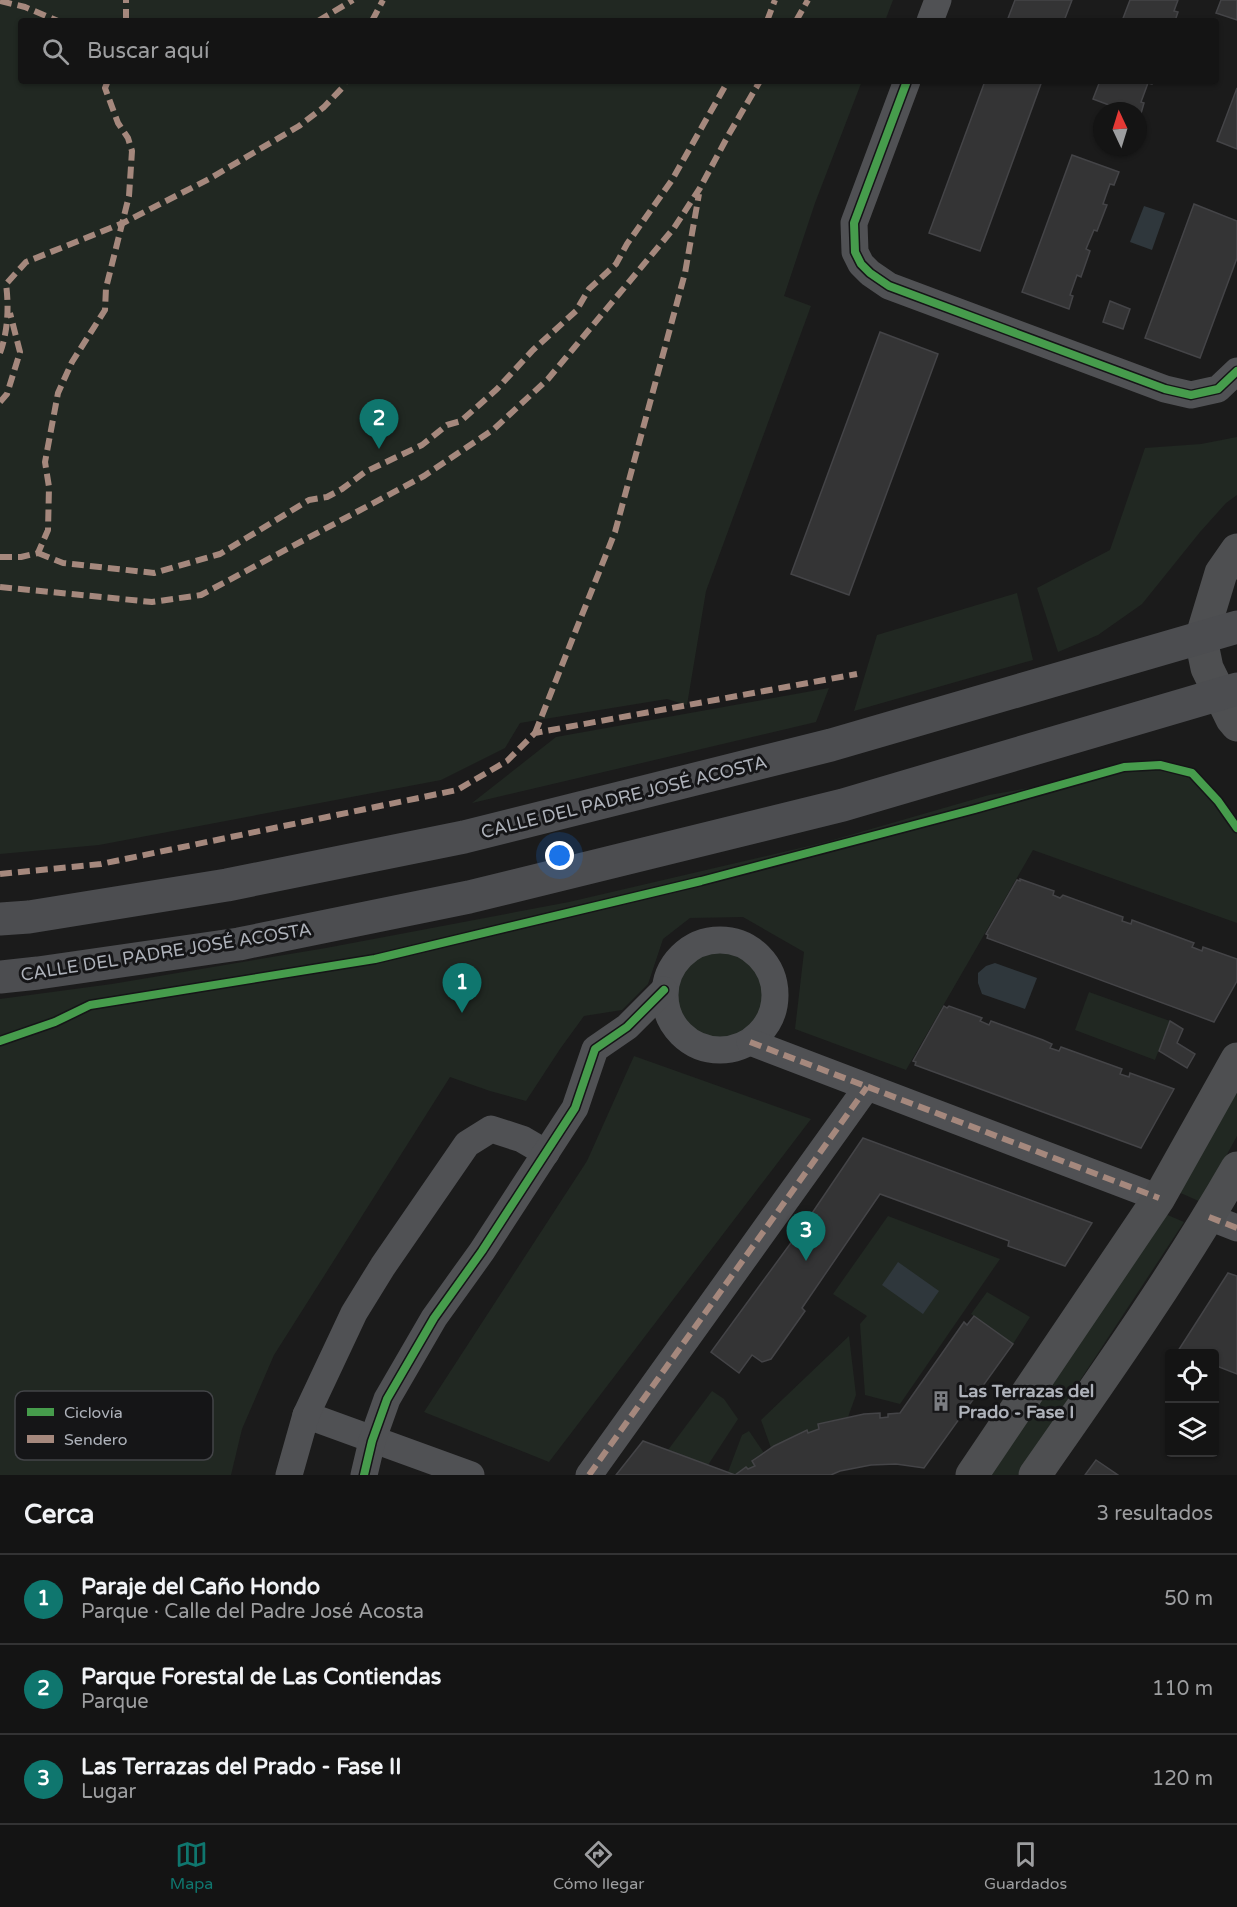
<!DOCTYPE html>
<html lang="es">
<meta charset="utf-8">
<style>
body{margin:0;font-family:"Varela Round",sans-serif;background:#212122;color:#f1f3f6}
.controls{position:absolute;right:18px;bottom:18px;display:grid;overflow:hidden;border-radius:6px;box-shadow:0 2px 4px #0004}
.controls button{width:54px;height:54px;display:grid;place-items:center;padding:0;border:0;border-bottom:2px solid #333334;background:#141414;color:#f1f3f6;font:30px sans-serif}
.compass{position:absolute;left:1093px;top:102px;width:54px;height:54px;border-radius:50%;background:#141414;box-shadow:0 2px 4px #0004;rotate:356deg}
.you{position:absolute;left:560px;top:856px;width:21px;height:21px;margin:-15px;border:4px solid #fff;border-radius:50%;background:#1a73e8;box-shadow:0 0 0 9px #1a73e833}
.badge{display:grid;place-items:center;width:39px;height:39px;border-radius:50%;background:#0f766e;color:#fff;font-size:20px;font-weight:700}
.pin{position:absolute;translate:-50% -50px;filter:drop-shadow(0 2px 3px #0008)}
.pin::after{content:'';position:absolute;top:32px;width:21px;height:18px;background:inherit;clip-path:polygon(0 0,100% 0,50% 100%)}
.list{margin:0;padding:0;list-style:none}
h2{display:flex;justify-content:space-between;align-items:center;height:78px;margin:0;padding:0 24px;font-size:26px}
h2 small{font-size:20px;font-weight:400;color:#9d9ea0}
.list li{display:grid;grid-template-columns:39px 1fr auto;gap:18px;align-items:center;box-sizing:border-box;height:90px;padding:0 24px;border-top:2px solid #333334}
.list b{display:block;font-size:22px;white-space:nowrap}
.list p{margin:0;font-size:20px;white-space:nowrap;color:#9d9ea0}
.list em{font-size:20px;font-style:normal;color:#9d9ea0}
.icon{flex:none;width:33px;height:33px;fill:none;stroke:currentColor;stroke-width:2;stroke-linecap:round;stroke-linejoin:round}
.map{position:relative;flex:none;width:1237px;height:1475px;overflow:hidden}
.search{position:absolute;background:#141414;box-shadow:0 2px 4px #0004;left:18px;right:18px;top:18px;height:66px;display:flex;align-items:center;gap:15px;box-sizing:border-box;padding:0 21px;border-radius:6px;color:#9d9ea0;font-size:22px}
.sheet{height:348px;background:#141414}
nav{display:flex;justify-content:space-around;align-items:center;box-sizing:border-box;height:84px;border-top:2px solid #333334;background:#141414;font-size:16px;color:#9d9ea0}
nav a{display:grid;justify-items:center;gap:3px}
nav .on{color:#0f766e}
.map>svg:first-child{display:block}
</style>
<div class="map">
<svg width="1237" height="1475" viewBox="0 0 1237 1475">
<rect width="100%" height="100%" fill="#1b1b1b"/>
<g fill="#212822">
<polygon points="0,0 893,0 885,21 21,21 21,81 862,81 815,203 784,296 811,306 706,591 687,705 667,699 520,723 505,748 441,780 99,845 0,854"/>
<polygon points="1237,437 1237,495 1226,503 1200,532 1142,604 1098,635 1058,652 1037,588 1110,550 1145,448 1201,444"/>
<polygon points="1017,593 1033,660 854,711 877,635"/>
<polygon points="829,688 816,722 472,803 556,737"/>
<polygon points="1160,765 1192,773 1217,801 1237,828 1237,923 1033,850 906,1070 795,1029 804,952 743,917 690,918 663,939 648,984 622,1010 584,1016 560,1049 526,1101 490,1091 450,1077 274,1355 242,1429 231,1475 0,1475 0,999 112,984 326,948 569,902 826,842 989,795"/>
<circle cx="721" cy="994" r="44"/>
<polygon points="1089,992 1170,1021 1155,1060 1075,1030"/>
<polygon points="634,1056 811,1119 549,1462 424,1412 587,1161"/>
<polygon points="1237,1089 1237,1136 1201,1202 1176,1191"/>
<polygon points="1163,1213 1184,1222 1018,1475 989,1475"/>
<polygon points="888,1216 1000,1259 900,1404 865,1395 860,1324 867,1316 833,1294"/>
<polygon points="987,1292 1030,1317 1013,1344 971,1314"/>
<polygon points="849,1336 856,1395 848,1417 818,1424 819,1429 808,1433 806,1430 771,1448 761,1420"/>
<polygon points="712,1391 724,1399 738,1419 708,1465 668,1450"/>
<polygon points="749,1431 764,1453 752,1460 755,1466 748,1469 746,1467 735,1475 728,1472 742,1435"/>
</g>
<g fill="#2f373c">
<polygon points="1144,206 1165,213 1152,250 1130,242"/>
<polygon points="995,963 1037,978 1025,1009 982,994 978,983 978,973 986,966"/>
<polygon points="898,1262 939,1291 923,1314 882,1285"/>
</g>
<g fill="#343435" stroke="#444447" stroke-width="1.5">
<polygon points="1015,0 1072,0 1064,21 1007,21"/>
<polygon points="1130,0 1178,0 1174,11 1178,12 1175,21 1122,21"/>
<polygon points="1221,0 1237,0 1237,20 1216,13"/>
<polygon points="985,81 1042,81 980,251 929,233"/>
<polygon points="1100,81 1153,81 1152,84 1148,83 1141,102 1144,103 1140,117 1138,116 1138,111 1125,111 1093,99"/>
<polygon points="1237,88 1237,149 1217,141"/>
<polygon points="1072,155 1119,172 1114,185 1110,184 1103,204 1107,205 1097,231 1094,230 1086,249 1090,251 1081,277 1077,275 1070,295 1073,296 1069,309 1022,292"/>
<polygon points="1194,204 1237,221 1237,258 1200,358 1145,338"/>
<polygon points="1110,301 1130,309 1123,329 1103,322"/>
<polygon points="880,332 938,354 849,595 791,574"/>
<polygon points="1020,879 1054,891 1053,895 1060,898 1063,895 1123,917 1122,921 1131,924 1132,920 1194,943 1192,947 1202,951 1203,947 1237,959 1237,981 1214,1022 987,938 988,935 986,934 1017,880 1020,881"/>
<polygon points="944,1006 947,1008 949,1006 982,1018 980,1021 989,1025 991,1021 1043,1040 1052,1044 1050,1048 1059,1051 1061,1047 1122,1069 1120,1074 1129,1077 1130,1073 1174,1089 1141,1148 915,1065 916,1062 913,1061"/>
<polygon points="1170,1021 1183,1029 1177,1043 1195,1054 1187,1068 1159,1051"/>
<polygon points="863,1138 1092,1223 1065,1266 1008,1246 1009,1241 880,1194 802,1308 805,1311 771,1359 762,1362 752,1355 739,1373 711,1352 804,1225"/>
<polygon points="1228,1273 1237,1276 1237,1374 1214,1365 1214,1354 1176,1354"/>
<polygon points="974,1316 1013,1344 924,1468 896,1464 871,1465 840,1471 831,1475 616,1475 643,1441 735,1475 746,1467 748,1469 755,1466 752,1461 774,1446 807,1430 808,1433 819,1429 818,1424 864,1414 880,1413 880,1418 888,1417 888,1414 900,1413 964,1322 967,1325"/>
<polygon points="1096,1460 1118,1475 1085,1475"/>
</g>
<g fill="none" stroke-linecap="round" stroke-linejoin="round">
<g stroke="#505154" stroke-width="27">
<polyline points="930,21 938,0"/>
<polyline points="907,81 854,223 855,252 861,264 870,273 889,286 1165,389 1191,395 1218,389 1237,371"/>
<circle cx="720" cy="995" r="55"/>
<polyline points="750,1042 1159,1198"/>
<polyline points="1209,1217 1237,1228"/>
<polyline points="306,1415 471,1475"/>
<polyline points="289,1475 306,1415 354,1313 383,1266 467,1144 491,1129 522,1139 546,1153"/>
<polyline points="364,1475 372,1441 387,1399 434,1318 482,1251 575,1108 595,1049 627,1027 664,990"/>
<polyline points="589,1475 867,1087"/>
</g>
<g stroke="#4e4f51" stroke-width="33">
<polyline points="1237,550 1221,573 1201,639 1207,668 1232,719 1237,725"/>
<polyline points="972,1475 1159,1198 1237,1059"/>
<path d="M 1035,1475 C 1105,1375 1176,1274 1237,1168"/>
</g>
<g stroke="#4c4d50" stroke-width="33">
<polyline points="0,919 29,917 227,885 464,837 831,745 1237,627"/>
<polyline points="0,977 38,973 239,944 469,897 843,805 1237,689"/>
</g>
<g stroke="#a5887d" stroke-width="6" stroke-dasharray="12 6" stroke-linecap="butt">
<polyline points="0,1 25,7 58,21"/>
<polyline points="126,21 126,0"/>
<polyline points="318,21 353,0"/>
<polyline points="372,21 383,0"/>
<polyline points="767,21 775,0"/>
<polyline points="796,21 808,0"/>
<path d="M 0,353 C 8,331 9,307 6,284 L 26,262 L 123,223 L 209,179 L 299,126 L 324,107 L 344,86 L 345,81"/>
<polyline points="0,402 7,394 20,352 10,313"/>
<polyline points="38,553 63,563 154,573 220,554 309,500 327,497 342,489 365,472 422,445 447,425 461,421 497,389 533,350 576,311 589,289 616,264 627,244 672,180 728,81"/>
<polyline points="0,557 21,557 38,553 48,530 49,487 45,462 58,393 72,362 105,310 106,288 129,196 132,151 128,138 118,123 105,88 108,81"/>
<polyline points="0,587 152,602 201,595 424,476 494,429 548,379 674,228 700,188 729,134 760,81"/>
<polyline points="535,733 615,532 685,273 699,194"/>
<polyline points="0,874 101,864 457,790 507,761 535,733 857,674"/>
<polyline points="750,1042 1159,1198"/>
<polyline points="1209,1217 1237,1228"/>
<polyline points="589,1475 867,1087"/>
</g>
<g stroke="#151517" stroke-width="11">
<g id="cycleway">
<polyline points="907,81 854,223 855,252 861,264 870,273 889,286 1165,389 1191,395 1218,389 1237,371"/>
<polyline points="0,1041 55,1022 90,1005 375,959 701,881 975,809 1124,767 1160,765 1192,773 1218,801 1237,828"/>
<polyline points="364,1475 372,1441 387,1399 434,1318 482,1251 575,1108 595,1049 627,1027 664,990"/>
</g>
</g>
<use href="#cycleway" stroke="#469c4c" stroke-width="8"/>
</g>
<defs>
<g id="building-bare" transform="scale(1.62)"><path d="M-4-6H4V6H1V3H-1V6H-4ZM-2.5-4.3h1.7v1.8h-1.7ZM.8-4.3h1.7v1.8H.8ZM-2.5-1h1.7V.8h-1.7ZM.8-1h1.7V.8H.8Z" fill="#7b7d82" stroke="#151517" stroke-width="2.5" paint-order="stroke"/></g>
</defs>
<g fill-rule="evenodd">
<use href="#building-bare" x="941" y="1401"/>
</g>
<g text-anchor="middle" stroke-width="6" stroke-linejoin="round" paint-order="stroke">
<g font-size="18" fill="#aeb2ba" stroke="#151517">
<text transform="translate(624 797) rotate(-14)" y="6">CALLE DEL PADRE JOSÉ ACOSTA</text>
<text transform="translate(166 952) rotate(-9)" y="6">CALLE DEL PADRE JOSÉ ACOSTA</text>
</g>
<g font-size="18" font-weight="bold" fill="#aeb2ba" stroke="#151517" text-anchor="start">
<text x="958" y="1397">Las Terrazas del<tspan x="958" dy="21">Prado - Fase I</tspan></text>
</g>
</g>
<rect x="15" y="1391" width="198" height="69" rx="9" fill="#151517" stroke="#434448" stroke-width="1.5"/>
<rect x="27" y="1408" width="27" height="8" fill="#469c4c"/>
<rect x="27" y="1435" width="27" height="8" fill="#a5887d"/>
<g font-size="16" fill="#aeb2ba">
<text x="64" y="1418">Ciclovía</text>
<text x="64" y="1445">Sendero</text>
</g>
</svg>
<div class="controls">
<button><svg class="icon" aria-label="locate" viewBox="0 0 24 24"><circle cx="12" cy="12" r="6"/><path d="M12 2v4M12 18v4M2 12h4M18 12h4"/></svg></button>
<button><svg class="icon" aria-label="layers" viewBox="0 0 24 24"><path d="M12 4l9 5-9 5-9-5zM3 14l9 5 9-5"/></svg></button>
</div>
<svg class="compass" viewBox="-18 -18 36 36"><path d="M0-13l5 13h-10z" fill="#e53935"/><path d="M0 13l5-13h-10z" fill="#9d9ea0"/></svg>
<div class="you"></div>
<div class="pin badge" style="left:462px;top:1013px">1</div>
<div class="pin badge" style="left:379px;top:449px">2</div>
<div class="pin badge" style="left:806px;top:1261px">3</div>
<div class="search"><svg class="icon" aria-label="search" viewBox="0 0 24 24"><circle cx="10" cy="10" r="6"/><path d="M15 15l6 6"/></svg>Buscar aquí</div>
</div>
<section class="sheet">
<h2>Cerca<small>3 resultados</small></h2>
<ul class="list">
<li><span class="badge">1</span><div><b>Paraje del Caño Hondo</b><p>Parque · Calle del Padre José Acosta</p></div><em>50 m</em></li>
<li><span class="badge">2</span><div><b>Parque Forestal de Las Contiendas</b><p>Parque</p></div><em>110 m</em></li>
<li><span class="badge">3</span><div><b>Las Terrazas del Prado - Fase II</b><p>Lugar</p></div><em>120 m</em></li>
</ul>
</section>
<nav>
<a class="on"><svg class="icon" aria-label="map" viewBox="0 0 24 24"><path d="M3 6l6-2 6 2 6-2v14l-6 2-6-2-6 2zM9 4v14M15 6v14"/></svg>Mapa</a>
<a><svg class="icon" aria-label="directions" viewBox="0 0 24 24"><path d="M12 3l9 9-9 9-9-9zM9 14v-3h6M13 9l2 2-2 2"/></svg>Cómo llegar</a>
<a><svg class="icon" aria-label="saved" viewBox="0 0 24 24"><path d="M7 4h10v16l-5-4-5 4z"/></svg>Guardados</a>
</nav>
